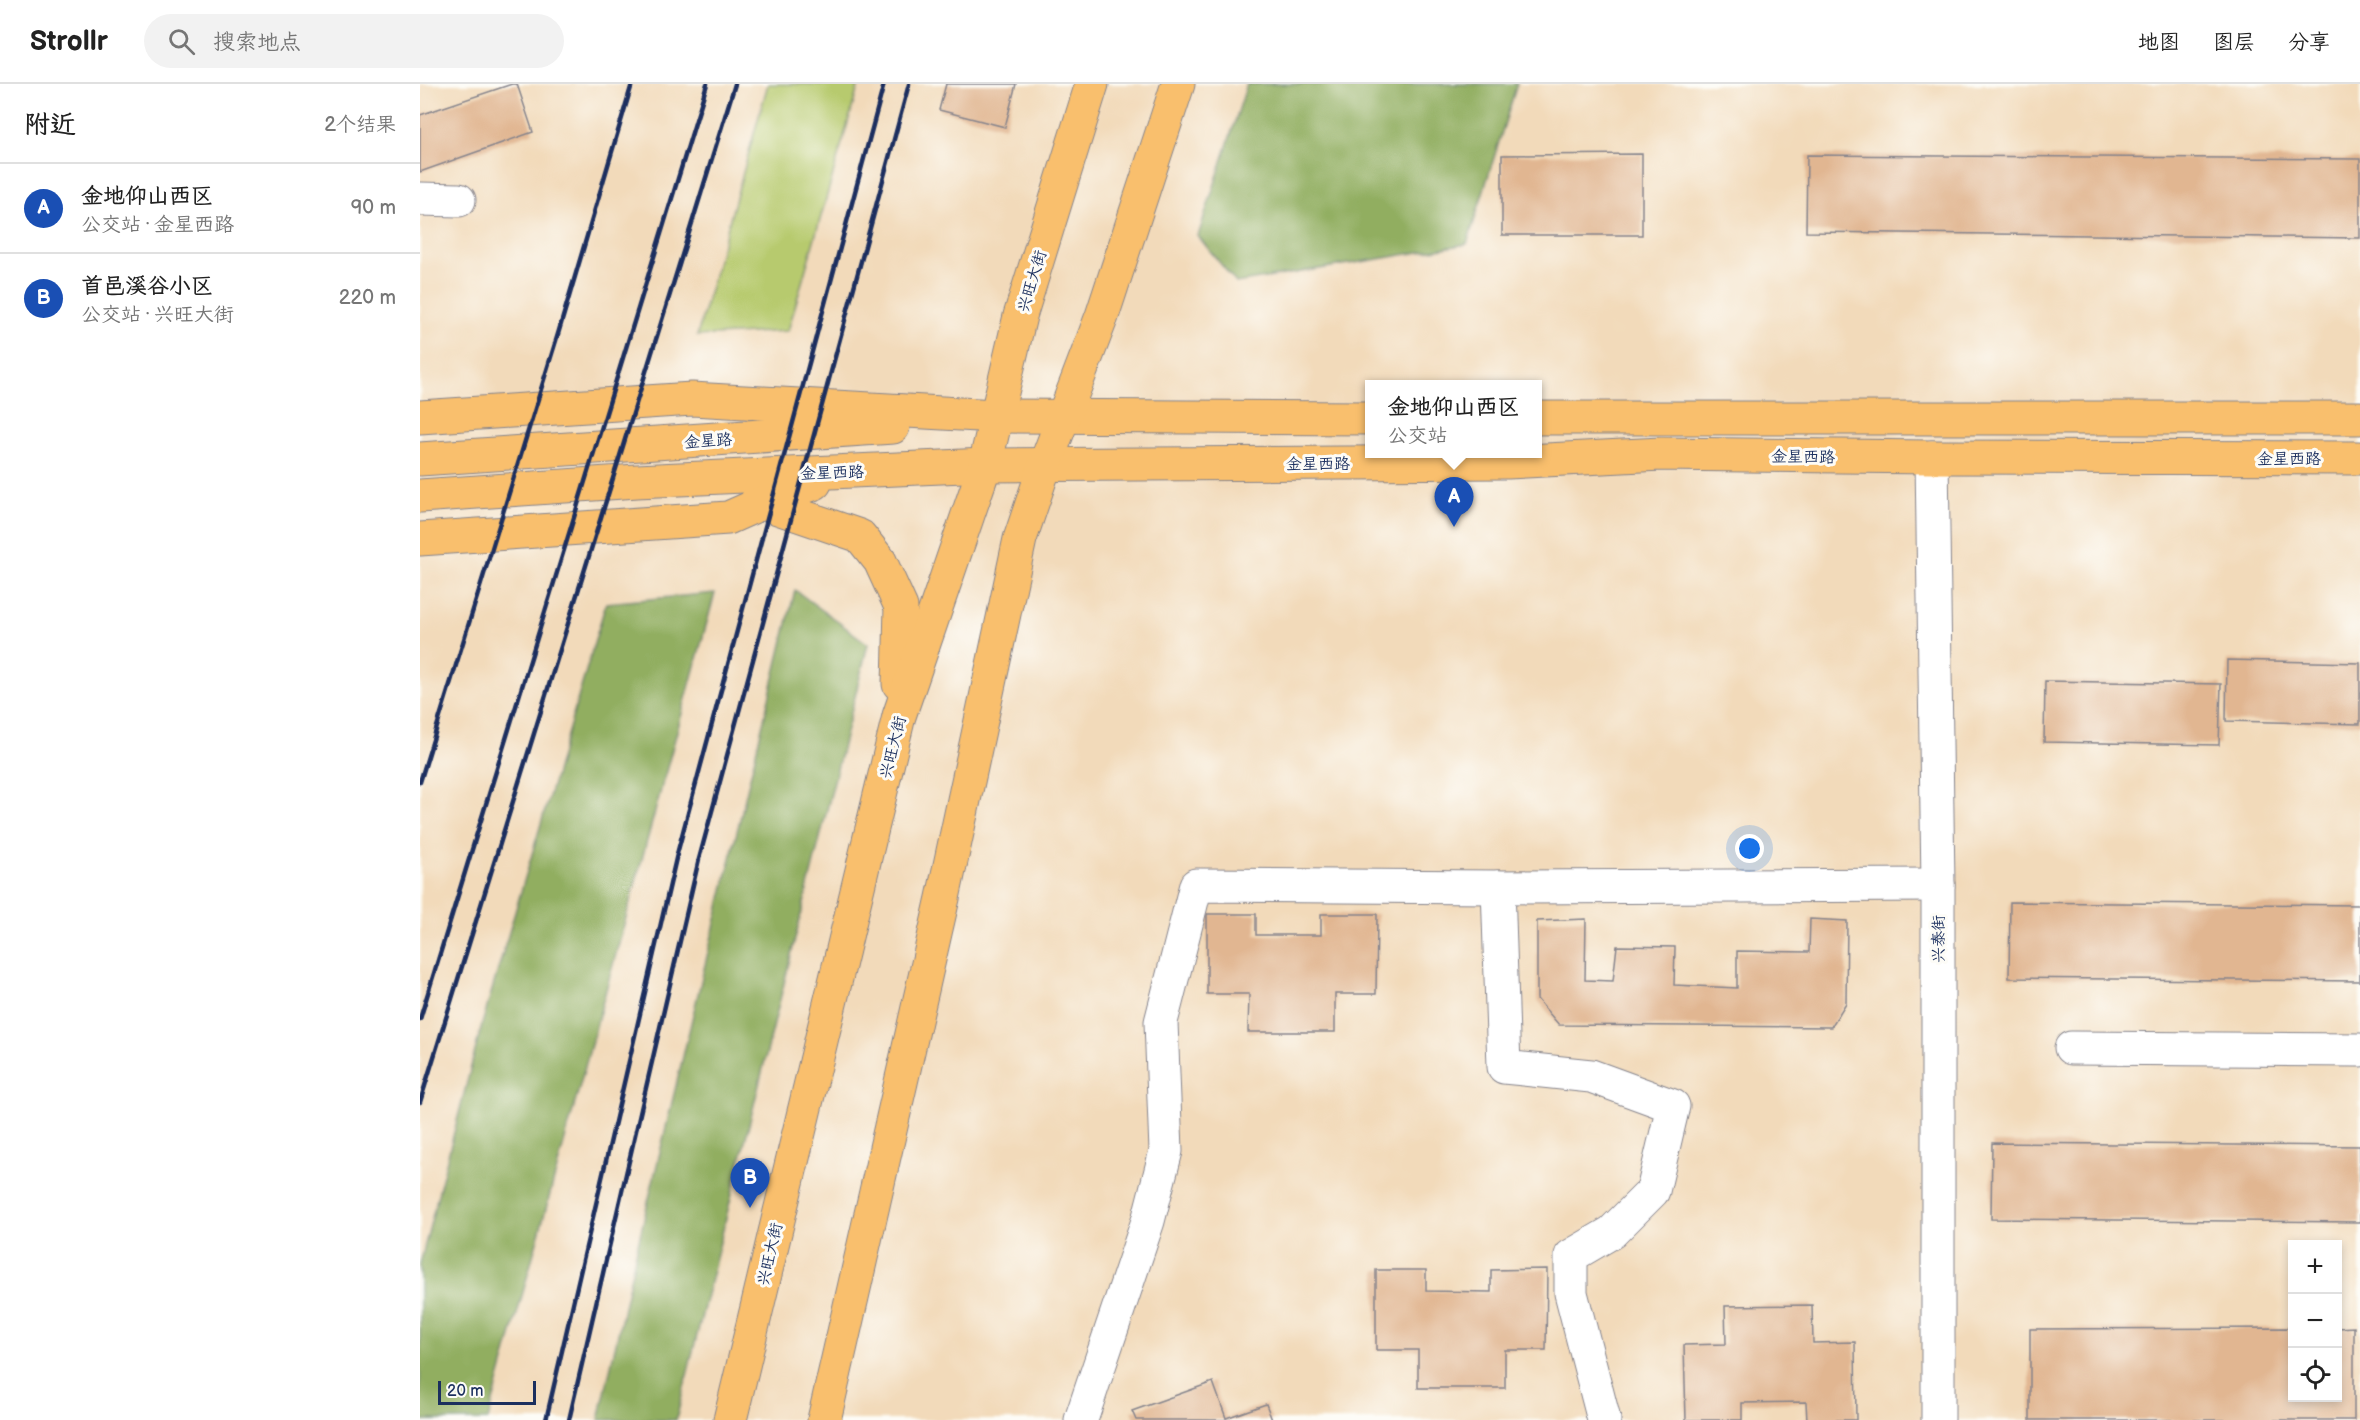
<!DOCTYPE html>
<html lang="zh">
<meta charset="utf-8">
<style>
body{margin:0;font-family:"Balsamiq Sans","LXGW WenKai TC",sans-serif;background:#f2f2f2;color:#222}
.controls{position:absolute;right:18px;bottom:18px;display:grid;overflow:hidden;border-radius:0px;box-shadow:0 3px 9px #0003}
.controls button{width:54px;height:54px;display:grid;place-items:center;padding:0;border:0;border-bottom:2px solid #e0e0e0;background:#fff;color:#222;font:30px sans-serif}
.scale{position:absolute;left:18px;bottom:15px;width:98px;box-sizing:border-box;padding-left:6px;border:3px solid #1b2f5e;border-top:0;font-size:16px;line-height:21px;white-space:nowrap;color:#1b2f5e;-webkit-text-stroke:4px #fdfcf7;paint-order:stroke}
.you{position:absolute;left:1330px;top:765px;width:21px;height:21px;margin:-15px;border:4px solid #fff;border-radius:50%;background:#1a73e8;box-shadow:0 0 0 9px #1a73e833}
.badge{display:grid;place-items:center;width:39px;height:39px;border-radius:50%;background:#2563eb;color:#fff;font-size:20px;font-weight:700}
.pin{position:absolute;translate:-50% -50px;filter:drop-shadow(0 2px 3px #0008)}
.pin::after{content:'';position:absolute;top:32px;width:21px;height:18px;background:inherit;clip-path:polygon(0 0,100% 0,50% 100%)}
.popup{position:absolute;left:945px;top:296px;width:177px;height:78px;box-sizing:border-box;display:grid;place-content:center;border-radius:0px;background:#fff;filter:drop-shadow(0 2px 4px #0005);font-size:20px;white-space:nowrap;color:#767676}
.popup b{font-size:22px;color:#222}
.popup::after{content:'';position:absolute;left:50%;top:100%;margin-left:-12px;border:12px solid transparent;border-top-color:#fff}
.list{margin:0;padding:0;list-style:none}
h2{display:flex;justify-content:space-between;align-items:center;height:78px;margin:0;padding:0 24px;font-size:26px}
h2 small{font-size:20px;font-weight:400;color:#767676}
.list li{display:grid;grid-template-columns:39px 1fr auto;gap:18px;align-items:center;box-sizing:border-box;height:90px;padding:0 24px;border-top:2px solid #e0e0e0}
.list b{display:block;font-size:22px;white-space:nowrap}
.list p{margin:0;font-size:20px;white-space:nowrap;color:#767676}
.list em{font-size:20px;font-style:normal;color:#767676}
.icon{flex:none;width:33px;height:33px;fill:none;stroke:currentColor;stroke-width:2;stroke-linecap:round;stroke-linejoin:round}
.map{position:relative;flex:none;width:1940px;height:1336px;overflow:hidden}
header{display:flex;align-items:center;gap:36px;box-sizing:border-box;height:84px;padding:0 30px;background:#fff;border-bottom:2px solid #e0e0e0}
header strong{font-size:28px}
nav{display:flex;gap:33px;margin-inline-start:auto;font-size:21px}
.search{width:420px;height:54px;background:#f2f2f2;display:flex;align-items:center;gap:15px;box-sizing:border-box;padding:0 21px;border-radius:33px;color:#767676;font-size:22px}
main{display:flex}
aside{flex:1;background:#fff}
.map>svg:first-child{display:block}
</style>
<header>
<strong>Strollr</strong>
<div class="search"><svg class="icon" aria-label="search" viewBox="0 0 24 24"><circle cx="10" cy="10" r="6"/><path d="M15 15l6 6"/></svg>搜索地点</div>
<nav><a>地图</a><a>图层</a><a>分享</a></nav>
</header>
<main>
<aside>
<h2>附近<small>2个结果</small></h2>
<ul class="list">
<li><span class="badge" style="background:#1a4fb4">A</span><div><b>金地仰山西区</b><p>公交站 · 金星西路</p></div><em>90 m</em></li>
<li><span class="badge" style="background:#1a4fb4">B</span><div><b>首邑溪谷小区</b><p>公交站 · 兴旺大街</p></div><em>220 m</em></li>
</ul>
</aside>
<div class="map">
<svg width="1940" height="1336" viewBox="0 0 1940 1336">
<rect width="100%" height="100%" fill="#fdfcf7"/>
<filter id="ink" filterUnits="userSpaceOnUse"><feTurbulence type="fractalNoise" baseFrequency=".0167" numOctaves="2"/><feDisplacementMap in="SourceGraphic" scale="12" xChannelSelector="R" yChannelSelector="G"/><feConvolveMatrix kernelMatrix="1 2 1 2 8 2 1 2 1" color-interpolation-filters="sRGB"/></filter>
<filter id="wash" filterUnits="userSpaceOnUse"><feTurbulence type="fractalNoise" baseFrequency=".008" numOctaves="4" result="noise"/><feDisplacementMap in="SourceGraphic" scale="24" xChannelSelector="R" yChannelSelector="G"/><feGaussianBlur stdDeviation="1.35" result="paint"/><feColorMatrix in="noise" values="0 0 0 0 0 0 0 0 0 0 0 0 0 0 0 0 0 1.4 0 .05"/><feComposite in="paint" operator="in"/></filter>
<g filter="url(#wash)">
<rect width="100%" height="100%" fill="#f2daba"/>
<polygon fill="#b7ca6e" stroke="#697c66" stroke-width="1.5" points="348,0 439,0 368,247 277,252"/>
<g fill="#91ae61" stroke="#566e60" stroke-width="1.5">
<polygon points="827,0 1097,0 1047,160 816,199 778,152"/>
<polygon points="375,506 448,560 256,1336 179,1336 217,1164"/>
<polygon points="295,509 68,1336 0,1336 0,1180 62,940 186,519"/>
</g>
<g id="blocks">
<g fill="#e1b691">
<polygon points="92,0 97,0 113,48 0,88 0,31"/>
<polygon points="526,0 596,0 585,43 519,26"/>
<polygon points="1222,70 1222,151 1082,151 1082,71"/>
<polygon points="1387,71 1940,75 1940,154 1386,148"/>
<polygon points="1807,576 1940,579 1940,640 1806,637"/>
<polygon points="1625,597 1801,600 1799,661 1624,658"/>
<polygon points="1590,818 1940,821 1940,897 1589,894"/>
<polygon points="787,830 836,830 836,851 901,851 901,830 957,830 956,910 915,910 915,948 828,948 829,910 787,910"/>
<polygon points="1166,835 1165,896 1193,897 1197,862 1255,863 1254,901 1317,904 1317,867 1389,868 1390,835 1427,837 1426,919 1411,943 1139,941 1117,915 1117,837"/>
<polygon points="1572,1059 1940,1062 1940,1138 1571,1135"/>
<polygon points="1127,1185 1126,1266 1085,1266 1085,1304 998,1304 998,1266 956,1266 956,1186 1006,1186 1006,1207 1071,1208 1071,1186"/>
<polygon points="1392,1221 1393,1259 1435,1258 1436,1336 1387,1336 1386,1318 1322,1319 1322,1336 1266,1336 1264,1261 1306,1260 1305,1222"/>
<polygon points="1934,1243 1934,1336 1610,1336 1610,1245 1872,1244 1872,1314 1918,1314 1918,1244"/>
<polygon points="793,1298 806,1334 846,1320 852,1336 716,1336 712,1327"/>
</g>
</g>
</g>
<g filter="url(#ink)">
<use href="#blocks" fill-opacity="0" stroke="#86848c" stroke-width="1.5"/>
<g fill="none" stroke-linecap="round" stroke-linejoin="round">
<g stroke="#86848c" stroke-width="35">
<g id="minor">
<polyline points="0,115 39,116"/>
<polyline points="1512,373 1518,801 1518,1336"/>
<polyline points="1078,803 1084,983 1171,992 1253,1022 1233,1107 1192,1148 1151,1172 1151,1209 1184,1336"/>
<polyline points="1651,964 1940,966"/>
<polyline points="661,1336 728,1137 746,1067 741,938 776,801 1078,803 1518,801"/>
</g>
</g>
<g stroke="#86848c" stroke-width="35">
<g id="major">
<polyline points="0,333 272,315 576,332 950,334"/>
<polyline points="1118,334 1940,334"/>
<polyline points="0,375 473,343"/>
<polyline points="0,412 217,397 565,381 1088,378 1241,370 1512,373 1940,374"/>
<polyline points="337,417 440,452 460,477 481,523 479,600"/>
<polyline points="0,455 308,434 344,418 395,399"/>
<polyline points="310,1336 479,632 565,381 600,232 672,0"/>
<polyline points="404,1336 523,814 600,455 625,381 682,232 758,0"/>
</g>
</g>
<use href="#minor" stroke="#fff" stroke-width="33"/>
<use href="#major" stroke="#f9bf6d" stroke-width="33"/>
<g stroke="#1b2f5e" stroke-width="4.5">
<polyline points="0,698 138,250 212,0"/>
<polyline points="0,935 287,0"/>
<polyline points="0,1018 315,0"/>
<polyline points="126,1336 257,770 464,0"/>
<polyline points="149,1336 279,775 489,0"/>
</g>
</g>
</g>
<g text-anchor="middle" stroke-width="6" stroke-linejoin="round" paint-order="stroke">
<g font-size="16" fill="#1b2f5e" stroke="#fdfcf7">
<text transform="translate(611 197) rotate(-73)" y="6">兴旺大街</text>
<text transform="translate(288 356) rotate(-4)" y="6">金星路</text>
<text transform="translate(1383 372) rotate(1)" y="6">金星西路</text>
<text x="1869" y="380">金星西路</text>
<text x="898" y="385">金星西路</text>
<text transform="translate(412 388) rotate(-2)" y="6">金星西路</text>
<text transform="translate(472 663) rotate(-76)" y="6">兴旺大街</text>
<text transform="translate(1518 855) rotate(-90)" y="6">兴泰街</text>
<text transform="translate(349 1170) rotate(-77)" y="6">兴旺大街</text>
</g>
</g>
</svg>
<div class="controls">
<button>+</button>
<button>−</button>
<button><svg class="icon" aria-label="locate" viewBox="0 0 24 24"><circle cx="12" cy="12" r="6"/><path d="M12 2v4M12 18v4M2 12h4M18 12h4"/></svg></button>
</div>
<div class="scale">20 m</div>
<div class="you"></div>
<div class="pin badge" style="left:1034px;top:443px;background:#1a4fb4">A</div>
<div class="popup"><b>金地仰山西区</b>公交站</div>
<div class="pin badge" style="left:330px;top:1124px;background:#1a4fb4">B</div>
</div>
</main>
